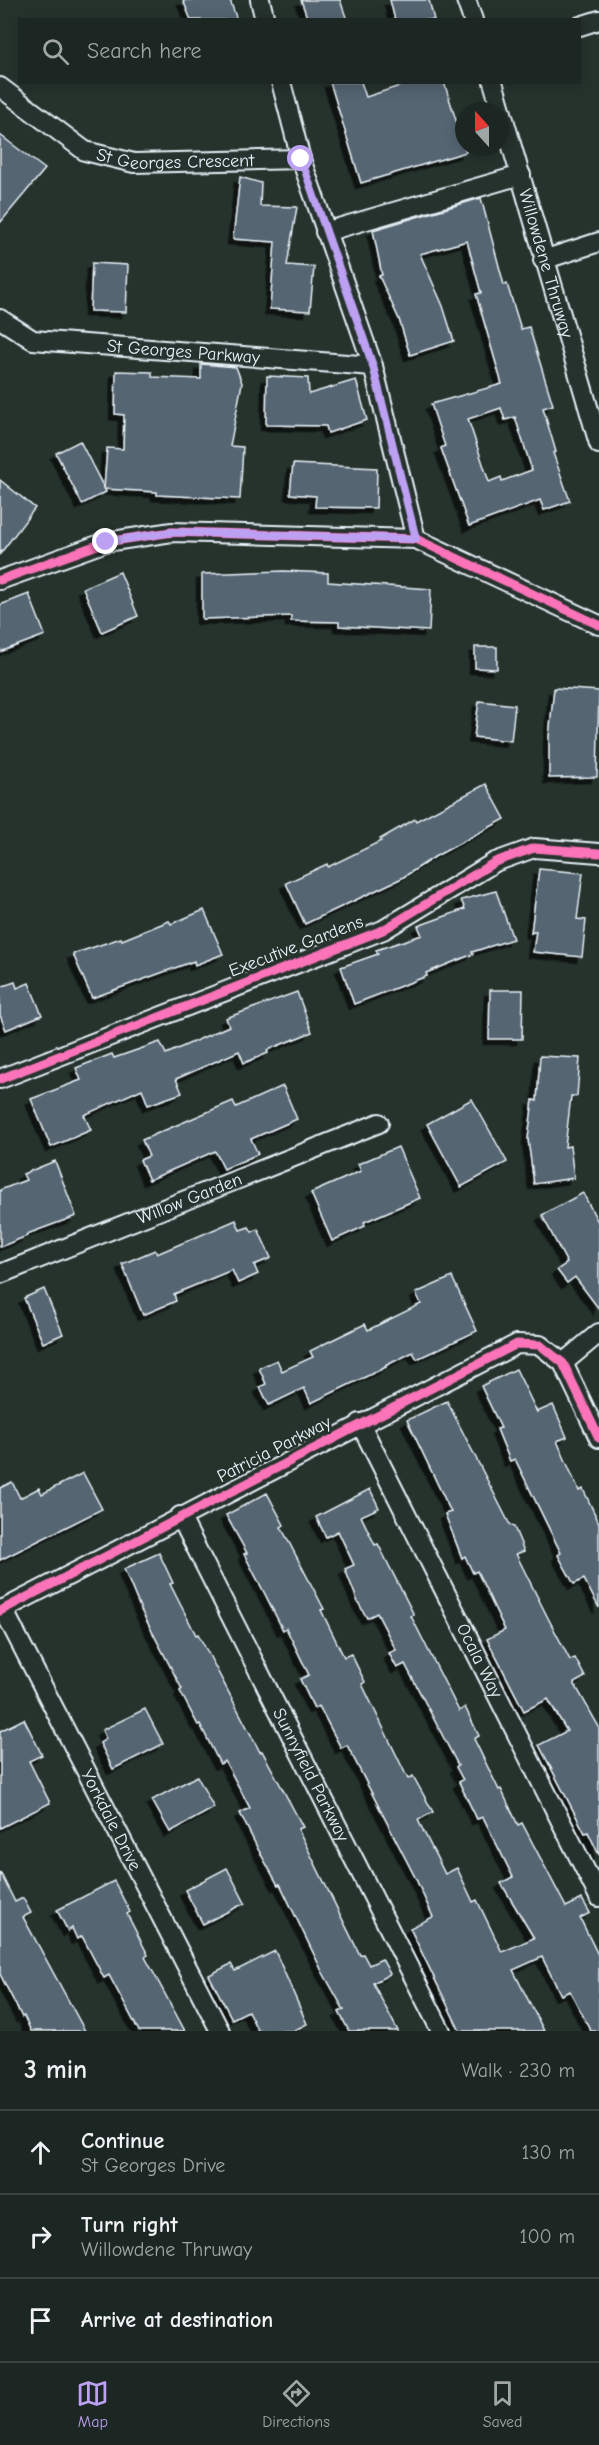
<!DOCTYPE html>
<meta charset="utf-8">
<style>
body{margin:0;font-family:"Comic Neue",sans-serif;background:#29322f;color:#f1f3f6}
.compass{position:absolute;left:455px;top:102px;width:54px;height:54px;border-radius:50%;background:#1c2622;box-shadow:0 3px 15px #0003;rotate:339deg}
.stop{position:absolute;width:18px;height:18px;margin:-14px;border:4px solid #bca0f2;border-radius:50%;background:#fff}
.stop.end{background:#bca0f2;border-color:#fff;box-shadow:0 2px 6px #0008}
.list{margin:0;padding:0;list-style:none}
h2{display:flex;justify-content:space-between;align-items:center;height:78px;margin:0;padding:0 24px;font-size:26px}
h2 small{font-size:20px;font-weight:400;color:#a0a5a5}
.list li{display:grid;grid-template-columns:39px 1fr auto;gap:18px;align-items:center;box-sizing:border-box;height:84px;padding:0 24px;border-top:2px solid #3a4340}
.list b{display:block;font-size:22px;white-space:nowrap}
.list p{margin:0;font-size:20px;white-space:nowrap;color:#a0a5a5}
.list em{font-size:20px;font-style:normal;color:#a0a5a5}
.icon{flex:none;width:33px;height:33px;fill:none;stroke:currentColor;stroke-width:2;stroke-linecap:round;stroke-linejoin:round}
.map{position:relative;flex:none;width:599px;height:2031px;overflow:hidden}
.search{position:absolute;background:#1c2622;box-shadow:0 3px 15px #0003;left:18px;right:18px;top:18px;height:66px;display:flex;align-items:center;gap:15px;box-sizing:border-box;padding:0 21px;border-radius:0px;color:#a0a5a5;font-size:22px}
.sheet{height:330px;background:#1c2622}
nav{display:flex;justify-content:space-around;align-items:center;box-sizing:border-box;height:84px;border-top:2px solid #3a4340;background:#1c2622;font-size:16px;color:#a0a5a5}
nav a{display:grid;justify-items:center;gap:3px}
nav .on{color:#bca0f2}
.map>svg:first-child{display:block}
</style>
<div class="map">
<svg width="599" height="2031" viewBox="0 0 599 2031">
<defs>
<filter id="shadow"><feDropShadow dx="-5.5" dy="5.5" stdDeviation="0" flood-color="#0009"/></filter>
</defs>
<rect width="100%" height="100%" fill="#26332d"/>
<filter id="ink" filterUnits="userSpaceOnUse"><feTurbulence type="fractalNoise" baseFrequency=".0167" numOctaves="2"/><feDisplacementMap in="SourceGraphic" scale="12" xChannelSelector="R" yChannelSelector="G"/><feConvolveMatrix kernelMatrix="1 2 1 2 8 2 1 2 1" color-interpolation-filters="sRGB"/></filter>
<g filter="url(#ink)">
<g fill="#556572" stroke="#e8f1f8" stroke-width="1.5" fill-rule="evenodd" filter="url(#shadow)">
<polygon points="183,0 230,0 237,20 191,20"/>
<polygon points="301,0 340,0 347,20 308,20"/>
<polygon points="390,0 429,0 434,20 395,20"/>
<polygon points="330,82 361,82 366,97 412,82 444,82 466,152 361,183"/>
<polygon points="0,135 45,169 0,223"/>
<polygon points="240,177 261,183 260,206 297,207 287,265 314,267 310,311 270,309 275,242 233,239"/>
<path d="M 481,198 L 504,285 L 507,284 L 521,329 L 529,327 L 553,405 L 543,408 L 556,452 L 553,453 L 570,501 L 544,510 L 540,500 L 469,526 L 441,448 L 445,446 L 431,404 L 502,384 L 476,294 L 481,293 L 467,241 L 420,254 L 443,306 L 454,341 L 410,355 L 399,319 L 379,276 L 382,275 L 373,230 ZM 501,408 L 505,420 L 515,417 L 532,470 L 502,481 L 501,477 L 489,482 L 468,419 Z"/>
<polygon points="92,263 128,265 126,312 90,311"/>
<polygon points="201,364 236,367 242,383 230,446 243,447 240,499 157,495 157,492 104,489 107,448 123,449 124,415 115,414 116,371 152,372 152,377 201,379"/>
<polygon points="267,376 308,378 309,394 356,380 367,420 328,433 326,426 266,425"/>
<polygon points="80,441 106,492 82,504 56,453"/>
<polygon points="293,464 377,468 376,508 315,507 316,496 290,494"/>
<polygon points="0,480 35,508 0,554"/>
<polygon points="284,571 328,573 328,582 431,589 429,631 339,626 339,622 291,621 291,616 202,619 202,574"/>
<polygon points="120,572 138,616 102,632 83,588"/>
<polygon points="29,594 45,635 0,652 0,605"/>
<polygon points="475,647 497,647 497,669 475,668"/>
<polygon points="554,688 599,691 597,777 549,778 549,737"/>
<polygon points="479,701 515,705 511,741 474,737"/>
<polygon points="486,784 505,819 436,856 402,878 305,924 286,883 327,864 328,867 381,841 380,839 415,819 416,821"/>
<polygon points="539,869 583,873 577,919 586,920 582,957 533,952 536,931 531,933"/>
<polygon points="496,891 513,939 472,952 473,954 426,973 427,976 354,1004 341,967 378,954 376,950 422,935 418,926 465,909 461,900"/>
<polygon points="204,910 223,954 195,965 194,961 92,998 73,954 121,938 122,940 169,921 171,924"/>
<polygon points="15,982 17,988 29,983 42,1015 6,1030 0,1015 0,987"/>
<polygon points="490,990 523,990 522,1039 489,1039"/>
<polygon points="297,992 312,1032 267,1050 268,1053 244,1063 239,1051 176,1079 182,1093 148,1105 142,1089 84,1115 91,1130 51,1147 31,1099 81,1080 76,1068 112,1054 114,1058 160,1042 166,1054 229,1026 226,1018"/>
<polygon points="540,1056 580,1058 577,1096 571,1096 565,1147 570,1146 574,1178 534,1184 528,1139 533,1100 537,1101"/>
<polygon points="283,1086 297,1119 251,1139 258,1154 224,1169 215,1151 149,1180 140,1160 149,1156 142,1140 233,1101 236,1107"/>
<polygon points="472,1099 507,1162 461,1187 427,1124"/>
<polygon points="398,1147 420,1198 364,1222 365,1226 332,1241 311,1193 361,1171 358,1164"/>
<polygon points="55,1161 76,1216 27,1234 27,1236 0,1247 0,1190 26,1180 23,1174"/>
<polygon points="583,1193 599,1224 599,1309 575,1277 567,1283 557,1270 567,1263 542,1215"/>
<polygon points="236,1220 240,1230 249,1227 252,1232 258,1229 271,1258 254,1265 258,1274 238,1283 232,1270 174,1294 176,1301 143,1315 122,1264 155,1250 157,1254"/>
<polygon points="452,1277 477,1331 417,1359 413,1352 385,1366 386,1367 311,1403 304,1388 269,1405 260,1387 266,1384 259,1368 277,1360 282,1371 313,1357 310,1351 332,1340 365,1324 368,1330 421,1304 416,1293"/>
<polygon points="44,1289 63,1334 43,1343 24,1298"/>
<polygon points="516,1369 537,1412 553,1405 567,1437 557,1441 579,1491 583,1489 599,1523 599,1608 584,1579 574,1584 558,1555 561,1553 515,1459 510,1461 497,1429 501,1428 481,1386"/>
<polygon points="447,1401 510,1525 514,1527 524,1551 516,1554 547,1616 570,1660 575,1658 585,1677 574,1683 599,1727 599,1855 588,1832 585,1833 539,1745 567,1731 548,1699 524,1711 487,1639 505,1630 477,1571 473,1573 465,1556 462,1558 445,1514 451,1512 407,1420"/>
<polygon points="83,1473 102,1509 0,1560 0,1488 12,1482 20,1498 39,1488 42,1494"/>
<polygon points="370,1489 379,1508 361,1516 375,1545 378,1544 414,1615 411,1616 459,1711 465,1707 479,1736 474,1739 499,1790 501,1789 518,1825 522,1823 566,1907 582,1899 590,1913 580,1918 599,1957 599,2031 591,2031 570,1991 561,1995 542,1957 513,1970 544,2031 460,2031 410,1928 433,1917 416,1879 347,1745 341,1748 319,1706 314,1708 300,1679 309,1675 286,1628 283,1630 265,1594 244,1554 247,1553 226,1515 267,1493 284,1525 281,1527 324,1609 321,1610 344,1657 351,1654 365,1682 362,1684 408,1779 413,1776 433,1812 418,1820 445,1874 457,1868 473,1902 477,1900 502,1952 534,1938 501,1883 513,1877 483,1817 477,1819 459,1782 463,1780 456,1767 458,1765 405,1664 397,1668 389,1653 396,1650 377,1613 367,1618 358,1602 345,1569 354,1565 338,1531 326,1537 316,1517"/>
<polygon points="159,1553 173,1583 170,1584 196,1635 198,1634 260,1752 262,1751 303,1827 298,1829 360,1955 363,1954 369,1965 382,1959 390,1974 373,1983 398,2031 349,2031 339,2012 344,2010 322,1971 280,1884 278,1885 258,1849 240,1813 250,1808 225,1761 220,1764 200,1724 198,1725 180,1691 182,1689 141,1610 124,1569"/>
<polygon points="145,1709 163,1744 113,1769 100,1743 106,1739 102,1730"/>
<polygon points="24,1719 42,1755 29,1761 50,1803 0,1828 0,1731"/>
<polygon points="197,1776 214,1808 170,1832 152,1800"/>
<polygon points="227,1868 245,1903 203,1924 185,1890"/>
<polygon points="0,1872 15,1902 23,1898 31,1913 23,1917 85,2031 31,2031 24,2016 22,2017 0,1974"/>
<polygon points="114,1881 130,1912 127,1914 148,1955 145,1957 185,2031 139,2031 109,1975 104,1978 82,1936 77,1939 72,1928 68,1931 57,1910"/>
<polygon points="275,1951 307,2024 293,2031 258,2031 248,2011 232,2019 209,1975 231,1964 235,1971"/>
</g>
<g fill="none" stroke-linecap="round" stroke-linejoin="round">
<g stroke="#e8f1f8" stroke-width="22">
<g id="street">
<polyline points="260,0 265,20"/>
<polyline points="466,0 473,20"/>
<polyline points="580,26 599,20"/>
<polyline points="281,82 301,159 373,366 416,539"/>
<path id="s1" d="M 493,82 L 599,444"/>
<path id="s2" d="M 0,87 L 85,151 L 134,163 L 301,159"/>
<polyline points="325,232 521,175"/>
<polyline points="543,260 599,242"/>
<path id="s3" d="M 0,319 L 33,340 L 373,366"/>
<polyline points="0,580 106,542 172,532 416,539 599,625"/>
<polyline points="0,1079 383,930 495,862 534,848 599,853"/>
<path id="s4" d="M 0,1274 L 379,1123"/>
<polyline points="563,1363 599,1333"/>
<path id="s5" d="M 360,1423 L 599,1897"/>
<path id="s6" d="M 180,1516 L 441,2031"/>
<path id="s7" d="M 3,1609 L 220,2031"/>
<polyline points="0,1611 517,1344 540,1345 563,1363 599,1438"/>
</g>
</g>
<use href="#street" stroke="#26332d" stroke-width="18"/>
<g stroke="#26332d" stroke-width="13">
<g id="cycleway">
<polyline points="0,580 106,542 172,532 416,539 599,625"/>
<polyline points="0,1079 383,930 495,862 534,848 599,853"/>
<polyline points="0,1611 517,1344 540,1345 563,1363 599,1438"/>
</g>
</g>
<use href="#cycleway" stroke="#fb73b8" stroke-width="9"/>
</g>
</g>
<g fill="none" stroke-linecap="round" stroke-linejoin="round" filter="url(#ink)">
<polyline stroke="#bca0f2" stroke-width="8" points="106,542 172,532 416,539 373,366 301,159"/>
</g>
<g text-anchor="middle" stroke-width="5" stroke-linejoin="round" paint-order="stroke">
<g font-size="18" fill="#e8f1f8" stroke="#26332d">
<text dy="6" stroke="none"><textPath href="#s2" startOffset="198">St Georges Crescent</textPath></text>
<text dy="6" stroke="none"><textPath href="#s1" startOffset="189">Willowdene Thruway</textPath></text>
<text dy="6" stroke="none"><textPath href="#s3" startOffset="190">St Georges Parkway</textPath></text>
<text transform="translate(296 946) rotate(-21)" y="6">Executive Gardens</text>
<text dy="6" stroke="none"><textPath href="#s4" startOffset="204">Willow Garden</textPath></text>
<text transform="translate(274 1449) rotate(-27)" y="6">Patricia Parkway</text>
<text dy="6" stroke="none"><textPath href="#s5" startOffset="266">Ocala Way</textPath></text>
<text dy="6" stroke="none"><textPath href="#s6" startOffset="290">Sunnyfield Parkway</textPath></text>
<text dy="6" stroke="none"><textPath href="#s7" startOffset="237">Yorkdale Drive</textPath></text>
</g>
</g>
</svg>
<svg class="compass" viewBox="-18 -18 36 36"><path d="M0-13l5 13h-10z" fill="#e53935"/><path d="M0 13l5-13h-10z" fill="#a0a5a5"/></svg>
<div class="stop" style="left:301px;top:159px"></div>
<div class="stop end" style="left:106px;top:542px"></div>
<div class="search"><svg class="icon" aria-label="search" viewBox="0 0 24 24"><circle cx="10" cy="10" r="6"/><path d="M15 15l6 6"/></svg>Search here</div>
</div>
<section class="sheet">
<h2>3 min<small>Walk · 230 m</small></h2>
<ul class="list">
<li><svg class="icon" aria-label="ahead" viewBox="0 0 24 24"><path d="M12 20V5M6 11l6-6 6 6"/></svg><div><b>Continue</b><p>St Georges Drive</p></div><em>130 m</em></li>
<li><svg class="icon" aria-label="right" viewBox="0 0 24 24"><path d="M7 20v-9h11M14 6l5 5-5 5"/></svg><div><b>Turn right</b><p>Willowdene Thruway</p></div><em>100 m</em></li>
<li><svg class="icon" aria-label="arrive" viewBox="0 0 24 24"><path d="M6 21V4h12l-3 4 3 4H6"/></svg><div><b>Arrive at destination</b></div></li>
</ul>
</section>
<nav>
<a class="on"><svg class="icon" aria-label="map" viewBox="0 0 24 24"><path d="M3 6l6-2 6 2 6-2v14l-6 2-6-2-6 2zM9 4v14M15 6v14"/></svg>Map</a>
<a><svg class="icon" aria-label="directions" viewBox="0 0 24 24"><path d="M12 3l9 9-9 9-9-9zM9 14v-3h6M13 9l2 2-2 2"/></svg>Directions</a>
<a><svg class="icon" aria-label="saved" viewBox="0 0 24 24"><path d="M7 4h10v16l-5-4-5 4z"/></svg>Saved</a>
</nav>
